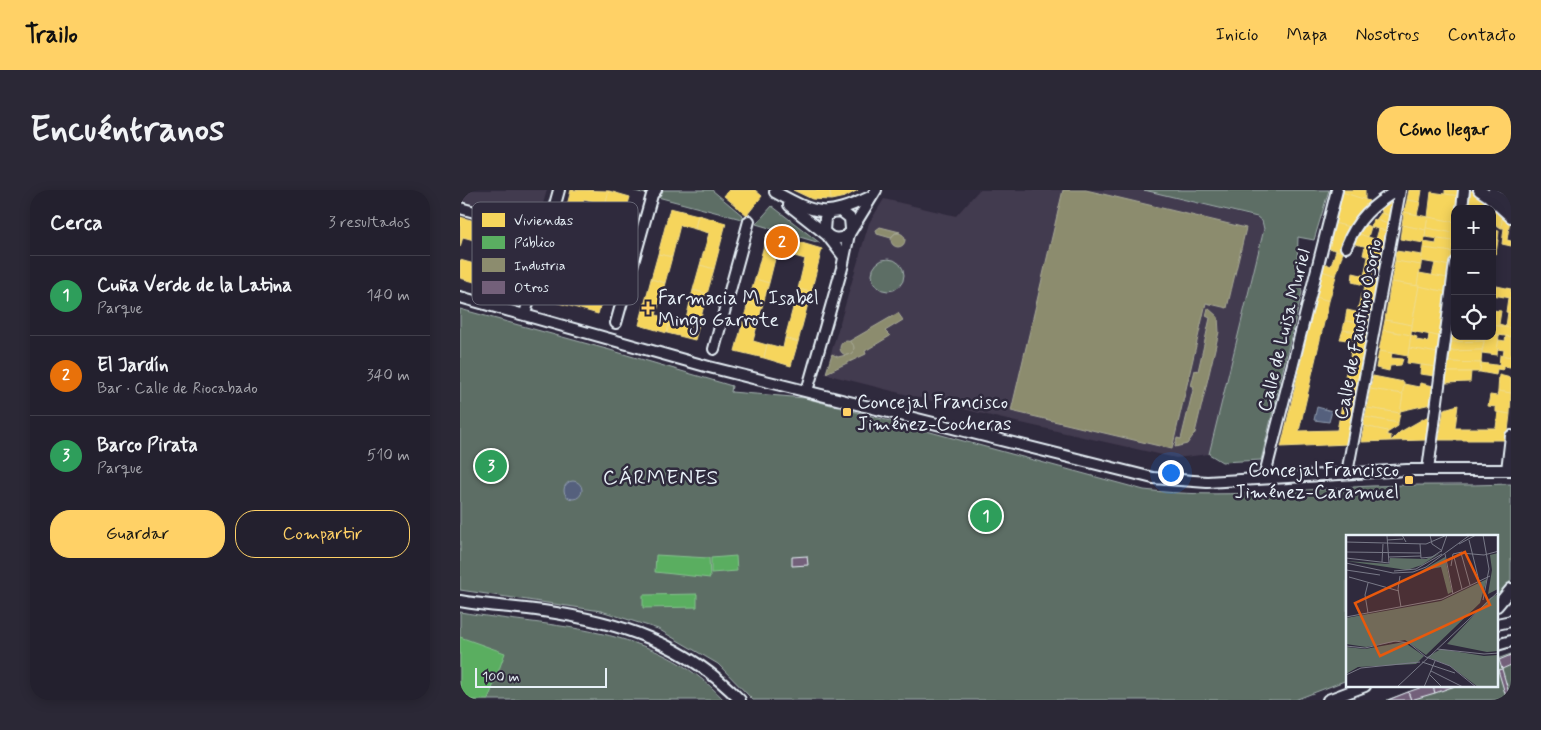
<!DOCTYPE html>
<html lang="es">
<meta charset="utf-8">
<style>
body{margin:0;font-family:Mynerve,sans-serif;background:#2b2836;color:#f1f3f6}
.controls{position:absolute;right:15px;top:15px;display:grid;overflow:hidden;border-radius:10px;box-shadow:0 2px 12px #0003}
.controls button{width:45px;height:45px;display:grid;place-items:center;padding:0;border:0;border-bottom:1px solid #403e4a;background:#23202e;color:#f1f3f6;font:25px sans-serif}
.scale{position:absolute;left:15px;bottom:12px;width:132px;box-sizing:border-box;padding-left:5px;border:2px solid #e8f1f8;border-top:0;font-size:14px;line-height:18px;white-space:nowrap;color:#e8f1f8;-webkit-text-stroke:4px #2f2a3d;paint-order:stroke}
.you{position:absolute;left:710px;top:282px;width:18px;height:18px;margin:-12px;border:4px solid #fff;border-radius:50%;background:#1a73e8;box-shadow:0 0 0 8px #1a73e833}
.badge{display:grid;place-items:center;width:32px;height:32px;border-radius:50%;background:#ffd166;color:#fff;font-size:16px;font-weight:700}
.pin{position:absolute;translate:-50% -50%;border:2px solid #fff;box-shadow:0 1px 5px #0006}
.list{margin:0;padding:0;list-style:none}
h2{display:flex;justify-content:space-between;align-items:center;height:65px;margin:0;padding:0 20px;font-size:21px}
h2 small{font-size:16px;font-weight:400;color:#a3a3aa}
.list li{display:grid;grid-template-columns:32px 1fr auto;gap:15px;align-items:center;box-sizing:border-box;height:80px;padding:0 20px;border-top:1px solid #403e4a}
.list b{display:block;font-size:19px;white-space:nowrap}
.list p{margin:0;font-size:16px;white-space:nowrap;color:#a3a3aa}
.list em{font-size:16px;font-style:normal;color:#a3a3aa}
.actions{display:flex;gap:10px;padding:15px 20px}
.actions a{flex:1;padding:11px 0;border:1px solid #ffd166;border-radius:20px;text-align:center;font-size:18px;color:#ffd166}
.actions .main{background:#ffd166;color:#111}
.icon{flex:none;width:28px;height:28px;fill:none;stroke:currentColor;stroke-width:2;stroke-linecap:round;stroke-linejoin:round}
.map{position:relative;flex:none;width:1051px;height:510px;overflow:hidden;border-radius:20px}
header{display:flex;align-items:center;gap:30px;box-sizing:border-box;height:70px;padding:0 25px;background:#ffd166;color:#111}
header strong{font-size:24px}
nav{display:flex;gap:28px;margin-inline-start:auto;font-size:18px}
.intro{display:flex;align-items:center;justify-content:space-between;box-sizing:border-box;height:120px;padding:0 30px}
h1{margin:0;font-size:35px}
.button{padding:12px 22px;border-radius:20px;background:#ffd166;color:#111;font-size:18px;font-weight:700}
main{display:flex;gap:30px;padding:0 30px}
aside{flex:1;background:#23202e;border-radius:20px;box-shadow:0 2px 12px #0003}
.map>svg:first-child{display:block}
</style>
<header>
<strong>Trailo</strong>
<nav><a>Inicio</a><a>Mapa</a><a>Nosotros</a><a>Contacto</a></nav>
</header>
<div class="intro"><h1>Encuéntranos</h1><a class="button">Cómo llegar</a></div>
<main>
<aside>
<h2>Cerca<small>3 resultados</small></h2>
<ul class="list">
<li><span class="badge" style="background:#2e9e5b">1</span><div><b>Cuña Verde de la Latina</b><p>Parque</p></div><em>140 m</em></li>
<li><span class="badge" style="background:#e8710a">2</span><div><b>El Jardín</b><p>Bar · Calle de Riocabado</p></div><em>340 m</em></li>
<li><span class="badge" style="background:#2e9e5b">3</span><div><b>Barco Pirata</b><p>Parque</p></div><em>510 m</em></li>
</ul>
<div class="actions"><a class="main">Guardar</a><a>Compartir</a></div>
</aside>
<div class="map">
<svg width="1051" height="510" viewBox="0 0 1051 510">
<rect width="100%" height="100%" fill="#2f2a3d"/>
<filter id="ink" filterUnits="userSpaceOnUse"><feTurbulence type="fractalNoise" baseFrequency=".02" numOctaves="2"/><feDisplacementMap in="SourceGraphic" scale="10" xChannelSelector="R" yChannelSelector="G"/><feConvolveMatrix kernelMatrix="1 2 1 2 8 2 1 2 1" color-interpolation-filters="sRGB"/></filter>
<g filter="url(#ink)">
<g fill="#433a4f">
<polygon points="0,0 87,0 78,31 0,10"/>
<polygon points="519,0 684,0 800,29 804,39 749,264 716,268 543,229 365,184 409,33 424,9 496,26"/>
</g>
<g fill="#5d6e65" stroke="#a2b0ae">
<polygon points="171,0 252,0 289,31"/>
<polygon points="684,0 869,0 854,50 838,47 837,80 842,102 801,270 762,272 749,264 804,39 802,31 797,27"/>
<polygon points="312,16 360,53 296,34"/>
<circle cx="428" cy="85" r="16"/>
<path d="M 0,119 L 150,160 L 272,196 L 271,202 L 345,208 L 684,300 C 760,309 835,300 911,296 C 957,294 1004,296 1051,294 L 1051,390 L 1037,408 L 1037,346 L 887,346 L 887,490 L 835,510 L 293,510 L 258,474 L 198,439 L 141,421 L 0,400 Z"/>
<path d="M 0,422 C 93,438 195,434 264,510 L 0,510 Z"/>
<polygon points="1051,464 1051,510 927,510 965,496 1037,496 1037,469"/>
</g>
<g fill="#54617d" stroke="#8f9bae">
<polygon points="857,217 872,221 869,232 854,230"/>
<circle cx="113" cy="300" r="9"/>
</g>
<g fill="#f6d55c" stroke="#f2dd8b">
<polygon points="111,0 149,1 145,15 124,9 115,41 101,38"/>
<polygon points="269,0 295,0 302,6 287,25 264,6"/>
<polygon points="333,0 370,0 371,10 352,9"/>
<polygon points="370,0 398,0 385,7 371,10"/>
<polygon points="883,0 905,0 905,10 882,2"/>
<polygon points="949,0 962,0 960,12 947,10"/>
<polygon points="985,0 999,0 999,6 985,4"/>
<polygon points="1013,0 1027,11 1027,18 1022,16 1021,19 1018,19 1009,14 1011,1"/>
<polygon points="149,1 170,7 157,53 144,49 153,17 145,15"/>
<polygon points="882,2 909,11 889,37 874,33"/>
<polygon points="971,2 999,6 997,19 995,19 995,32 968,27"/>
<polygon points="935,5 933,27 922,23 921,17"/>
<polygon points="947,10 960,12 957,25 944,22"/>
<polygon points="1027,11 1043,24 1041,38 1032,32 1032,19 1027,19"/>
<polygon points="210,18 238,25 235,39 220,35 212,67 198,64"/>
<polygon points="944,22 968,27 966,40 942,35"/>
<polygon points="921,23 933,27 931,35 916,30"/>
<polygon points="1043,24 1050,30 1047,50 1051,51 1051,56 1042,54 1044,38 1041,38"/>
<polygon points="238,25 266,33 254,79 240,75 249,43 235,39"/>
<polygon points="0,27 74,47 58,104 0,88 0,70 47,83 53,61 3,47 0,57"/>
<polygon points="968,27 995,32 994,43 966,38"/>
<polygon points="913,29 931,35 929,42 911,37"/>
<polygon points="874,33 889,37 883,62 868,58"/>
<polygon points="903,34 911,37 908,47 896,43"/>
<polygon points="942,35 966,40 964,53 940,49"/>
<polygon points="966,38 994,43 993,51 965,47"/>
<polygon points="919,39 929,42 926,52 916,49"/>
<polygon points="1032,40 1039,41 1038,50 1032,49"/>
<polygon points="896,43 927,53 925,61 891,53"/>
<polygon points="307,44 335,51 331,65 317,61 309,93 295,89"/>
<polygon points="977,49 993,51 992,62 963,58 964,52 976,54"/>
<polygon points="1032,49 1038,50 1036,64 1032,64"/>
<polygon points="335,51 362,59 351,102 338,99 345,69 331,65"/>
<polygon points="905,56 925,61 923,71 903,65"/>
<polygon points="963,58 992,62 990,76 961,71"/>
<polygon points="876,60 883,62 876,86 862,81 864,73 871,76"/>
<polygon points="936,61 962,65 961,75 935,71"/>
<polygon points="94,63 108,67 100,95 101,99 113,103 110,116 82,109"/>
<polygon points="198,64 212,67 205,93 191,89"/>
<polygon points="908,67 923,71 919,89 904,86"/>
<polygon points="935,71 961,75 957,96 931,92"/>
<polygon points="975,73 990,76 988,88 972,86"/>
<polygon points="137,75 151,78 138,124 110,116 113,103 127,107"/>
<polygon points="240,75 254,79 247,104 233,100"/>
<polygon points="862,81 876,86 869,111 856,107"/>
<polygon points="893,83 919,89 917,98 892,92"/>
<polygon points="959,83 988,88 986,102 957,96"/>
<polygon points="191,89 205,93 196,125 210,129 207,143 179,135"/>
<polygon points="295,89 309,93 302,117 288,113"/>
<polygon points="931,92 959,96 952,135 925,130"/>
<polygon points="905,95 917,98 916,107 903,105"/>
<polygon points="1032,95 1051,99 1051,108 1032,105"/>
<polygon points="959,96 986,102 981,147 951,141"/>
<polygon points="338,99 351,102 338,152 325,148"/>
<polygon points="233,100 247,104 235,150 207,143 210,129 225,133"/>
<polygon points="901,104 916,107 913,126 897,124"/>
<polygon points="856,107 869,111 839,241 877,240 882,215 896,218 888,254 821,257"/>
<polygon points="1048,108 1051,108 1051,123 1046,122"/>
<polygon points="288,113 302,117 293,151 307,155 304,168 275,161"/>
<polygon points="887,120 913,126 911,134 885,131"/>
<polygon points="1032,120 1041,121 1039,134 1046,136 1048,122 1051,123 1051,138 1032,135"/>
<polygon points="925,130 952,135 951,145 923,140"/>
<polygon points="885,131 911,134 910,144 883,140"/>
<polygon points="1032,135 1051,138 1051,147 1032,144"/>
<polygon points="883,140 910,144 908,153 880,149"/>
<polygon points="923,140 951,145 948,166 919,161"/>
<polygon points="993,142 995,142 995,146 1025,146 1024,151 991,152"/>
<polygon points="969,144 981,147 978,163 949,158 951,145 957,147 956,150 968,152"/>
<polygon points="1032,144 1039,145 1037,165 1022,163 1025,146 1032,146"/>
<polygon points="1046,146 1051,147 1051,167 1043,166 1044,160 1037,159 1039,150 1045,151"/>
<polygon points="325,148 338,152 331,176 304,168 307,154 323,158"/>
<polygon points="896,151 908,153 907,162 889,159 890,154 895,155"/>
<polygon points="1024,151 1022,160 990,161 991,152"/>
<polygon points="949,158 978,163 977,177 947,173"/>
<polygon points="891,159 907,162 905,171 890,168"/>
<polygon points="1022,160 1021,173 989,172 990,161"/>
<polygon points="919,161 932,163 931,168 943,169 941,175 930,176 929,181 916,178"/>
<polygon points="1040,165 1051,167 1051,177 1039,176"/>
<polygon points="890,168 905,171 901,190 885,186"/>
<polygon points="989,172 1021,173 1020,182 987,182"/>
<polygon points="1021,173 1043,176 1043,180 1037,179 1036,185 1020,182"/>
<polygon points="961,175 977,177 975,186 960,184"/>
<polygon points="987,182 1011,182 1010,192 985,193"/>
<polygon points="1039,185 1051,188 1051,203 1038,201"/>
<polygon points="885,186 901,190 896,218 880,215"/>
<polygon points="913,186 944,192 943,204 910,199"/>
<polygon points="960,193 974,196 971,214 940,221 944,194 959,197"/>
<polygon points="910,199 943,204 940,223 907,218"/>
<polygon points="1038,201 1051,203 1050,224 1036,222 1036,217 1028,216 1030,205 1037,206"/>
<polygon points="998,215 995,238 1036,238 1038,222 1050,224 1047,250 979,250 984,219"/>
<polygon points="907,218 940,223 938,233 905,227"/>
<polygon points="970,225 966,250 931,251 940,242"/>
<polygon points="905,227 938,233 938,236 927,243 927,241 904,236"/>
<polygon points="904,236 927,241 927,245 931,246 931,251 901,252"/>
</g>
<g fill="#5aae61" stroke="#85c28e">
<polygon points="196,365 249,368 250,388 195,382"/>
<polygon points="276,366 277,381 251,383 251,368"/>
<polygon points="237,404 237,417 183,418 183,405"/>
<polygon points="0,447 45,463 28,510 0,510"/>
</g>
<g fill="#8c8c6e" stroke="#a8aa97">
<polygon points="603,0 626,0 786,38 767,118 746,113 712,259 551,221"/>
<polygon points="420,37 440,42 435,43 431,48 417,44 416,40"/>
<circle cx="438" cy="50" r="7"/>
<polygon points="748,118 758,127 759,142 735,243 727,254 715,257 717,248 721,249 734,196 731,196 735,180 738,181 750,128 746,126"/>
<polygon points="438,123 443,130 425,141 430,146 405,161 406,164 366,183 372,164 378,167 390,164 393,156 388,152"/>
<circle cx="387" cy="158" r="7"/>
</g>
<g fill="#73607a" stroke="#e8f1f8">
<polygon points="347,366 348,375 332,376 332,367"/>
<polygon points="1051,465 1051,475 1042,479 1039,470"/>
<polygon points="1042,479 1051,510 1047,510 1038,480"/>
<polygon points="965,496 973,496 975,503 951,510 948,502"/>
<polygon points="973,496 995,496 975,503"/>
<polygon points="948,502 951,510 928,510"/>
</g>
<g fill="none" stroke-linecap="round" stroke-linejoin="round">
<g stroke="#e8f1f8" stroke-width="14">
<g id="minor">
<polyline points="1019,0 1028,6 1051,27"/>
<path d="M 315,2 C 357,25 365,28 410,7"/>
<polyline points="1033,2 1051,16"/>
<polyline points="329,15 367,45 384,67"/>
<polyline points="0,18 87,42"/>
<polyline points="1002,19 1004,0"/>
<path d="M 389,44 C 380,51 371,50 364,41 L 365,28 L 371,22 L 381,21 L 390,28 L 391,39"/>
<path d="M 886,57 C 897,29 912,15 938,0"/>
<polyline points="0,107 249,177 693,288 747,292 947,280 1051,280"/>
<polyline points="65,124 99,0"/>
<polyline points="156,133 192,5 196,0"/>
<polyline points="254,159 289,31"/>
<polyline points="347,201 382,78 389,44 416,0"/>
<polyline points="968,280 995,73"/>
<polyline points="1047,280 1051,246"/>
<polyline points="887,283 940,0"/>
<polyline points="804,288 877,0"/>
<path d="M 0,411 C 28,416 56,417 83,421 C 160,432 225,453 280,510"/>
<polyline points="1037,416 1051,399"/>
<polyline points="1037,434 1051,431"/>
<polyline points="1037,455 1051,451"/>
<polyline points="868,510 905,496"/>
</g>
</g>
<use href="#minor" stroke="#2f2a3d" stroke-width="10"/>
</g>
</g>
<g fill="#ffd166" stroke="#2f2a3d" stroke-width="2">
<path d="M185.5 110.5h5v5h5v5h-5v5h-5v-5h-5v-5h5z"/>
<rect x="382" y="217" width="10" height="10" rx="2.5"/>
<rect x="944" y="285" width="10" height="10" rx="2.5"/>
</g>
<g text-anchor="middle" stroke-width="5" stroke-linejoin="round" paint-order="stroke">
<g font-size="19" fill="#e8f1f8" stroke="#2f2a3d" text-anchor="start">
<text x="198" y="114">Farmacia M. Isabel<tspan x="198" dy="22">Mingo Garrote</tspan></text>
<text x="397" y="218">Concejal Francisco<tspan x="397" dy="22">Jiménez-Cocheras</tspan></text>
<text x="939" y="286" text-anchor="end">Concejal Francisco<tspan x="939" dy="22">Jiménez-Caramuel</tspan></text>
</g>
<g font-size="19" fill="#e8f1f8" stroke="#2f2a3d">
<text transform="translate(897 139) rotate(-79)" y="7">Calle de Faustino Osorio</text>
<text transform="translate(823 140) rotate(-76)" y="7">Calle de Luisa Muriel</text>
</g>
<g font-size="21" letter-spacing="1" fill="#e8f1f8" stroke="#2f2a3d">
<text x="201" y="294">CÁRMENES</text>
</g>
</g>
<g transform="translate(886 345)">
<rect width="152" height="152" fill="#2f2a3d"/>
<path d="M 94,18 L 76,30 L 61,35 L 0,26 L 43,29 L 44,23 L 80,24 ZM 152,18 L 152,54 L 142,59 L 146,35 L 144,20 ZM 99,22 L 106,57 L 102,59 L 95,32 L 75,36 ZM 141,44 L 134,68 L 80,120 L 59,105 L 20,112 L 0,109 L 0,83 L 95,66 ZM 152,59 L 152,116 L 141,117 L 101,109 L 144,63 ZM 58,107 L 78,121 L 70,129 L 12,132 L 0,139 L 0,112 L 19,114 ZM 95,114 L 138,121 L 152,120 L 152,152 L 132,152 L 104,131 L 81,122 Z" fill="#5d6e65"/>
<path fill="none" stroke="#797a88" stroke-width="1" d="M 35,0 L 56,0 L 60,7M 84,0 L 86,9 L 95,15M 137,0 L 143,34 L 137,65M 41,5 L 57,4M 123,5 L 133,46M 0,7 L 80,9 L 101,0M 74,9 L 75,23 L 86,22 L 95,16M 113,9 L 130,0M 0,17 L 75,18M 95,17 L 101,0M 99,19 L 107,59M 43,22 L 75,21M 108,22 L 116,54M 0,23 L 43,28 L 41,1M 36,27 L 37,9M 0,28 L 47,38 L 67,37 L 80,32 L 124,0M 105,31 L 107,19 L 116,17M 0,35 L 34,40M 48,36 L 70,34 L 96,19M 54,41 L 52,54 L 55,72M 3,42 L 53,56M 22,48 L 19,60 L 22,78M 124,50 L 115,18 L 138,20 L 153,16M 0,82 L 96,64 L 144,41M 0,111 L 19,113 L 49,106 L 63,108 L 80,122 L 104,131 L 130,152M 91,114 L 138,119 L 153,118M 76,127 L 109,138M 85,136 L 117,152M 0,140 L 15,133 L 74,127M 84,140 L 96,152M 51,152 L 153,56M 78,152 L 89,126"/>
<path fill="#e8590c" fill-opacity="0.15" stroke="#e8590c" stroke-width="2.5" d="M 119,17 L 144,70 L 34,121 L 9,68 Z"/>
<rect width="152" height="152" fill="none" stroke="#e8f1f8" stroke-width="2.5"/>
</g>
<rect x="12" y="12" width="166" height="103" rx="8" fill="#2f2a3d" stroke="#666675" stroke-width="1"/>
<rect x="22" y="23" width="23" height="14" fill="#f6d55c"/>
<rect x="22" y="46" width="23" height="13" fill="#5aae61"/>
<rect x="22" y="68" width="23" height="14" fill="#8c8c6e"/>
<rect x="22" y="91" width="23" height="13" fill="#73607a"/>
<g font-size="14" fill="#e8f1f8">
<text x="54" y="35">Viviendas</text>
<text x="54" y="57">Público</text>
<text x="54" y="80">Industria</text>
<text x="54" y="102">Otros</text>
</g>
</svg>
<div class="controls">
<button>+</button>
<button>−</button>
<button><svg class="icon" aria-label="locate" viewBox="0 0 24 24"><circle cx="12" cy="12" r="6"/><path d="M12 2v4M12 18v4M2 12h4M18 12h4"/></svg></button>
</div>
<div class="scale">100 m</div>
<div class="you"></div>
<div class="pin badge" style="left:526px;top:326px;background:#2e9e5b">1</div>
<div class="pin badge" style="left:322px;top:52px;background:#e8710a">2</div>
<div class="pin badge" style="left:31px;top:276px;background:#2e9e5b">3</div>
</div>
</main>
